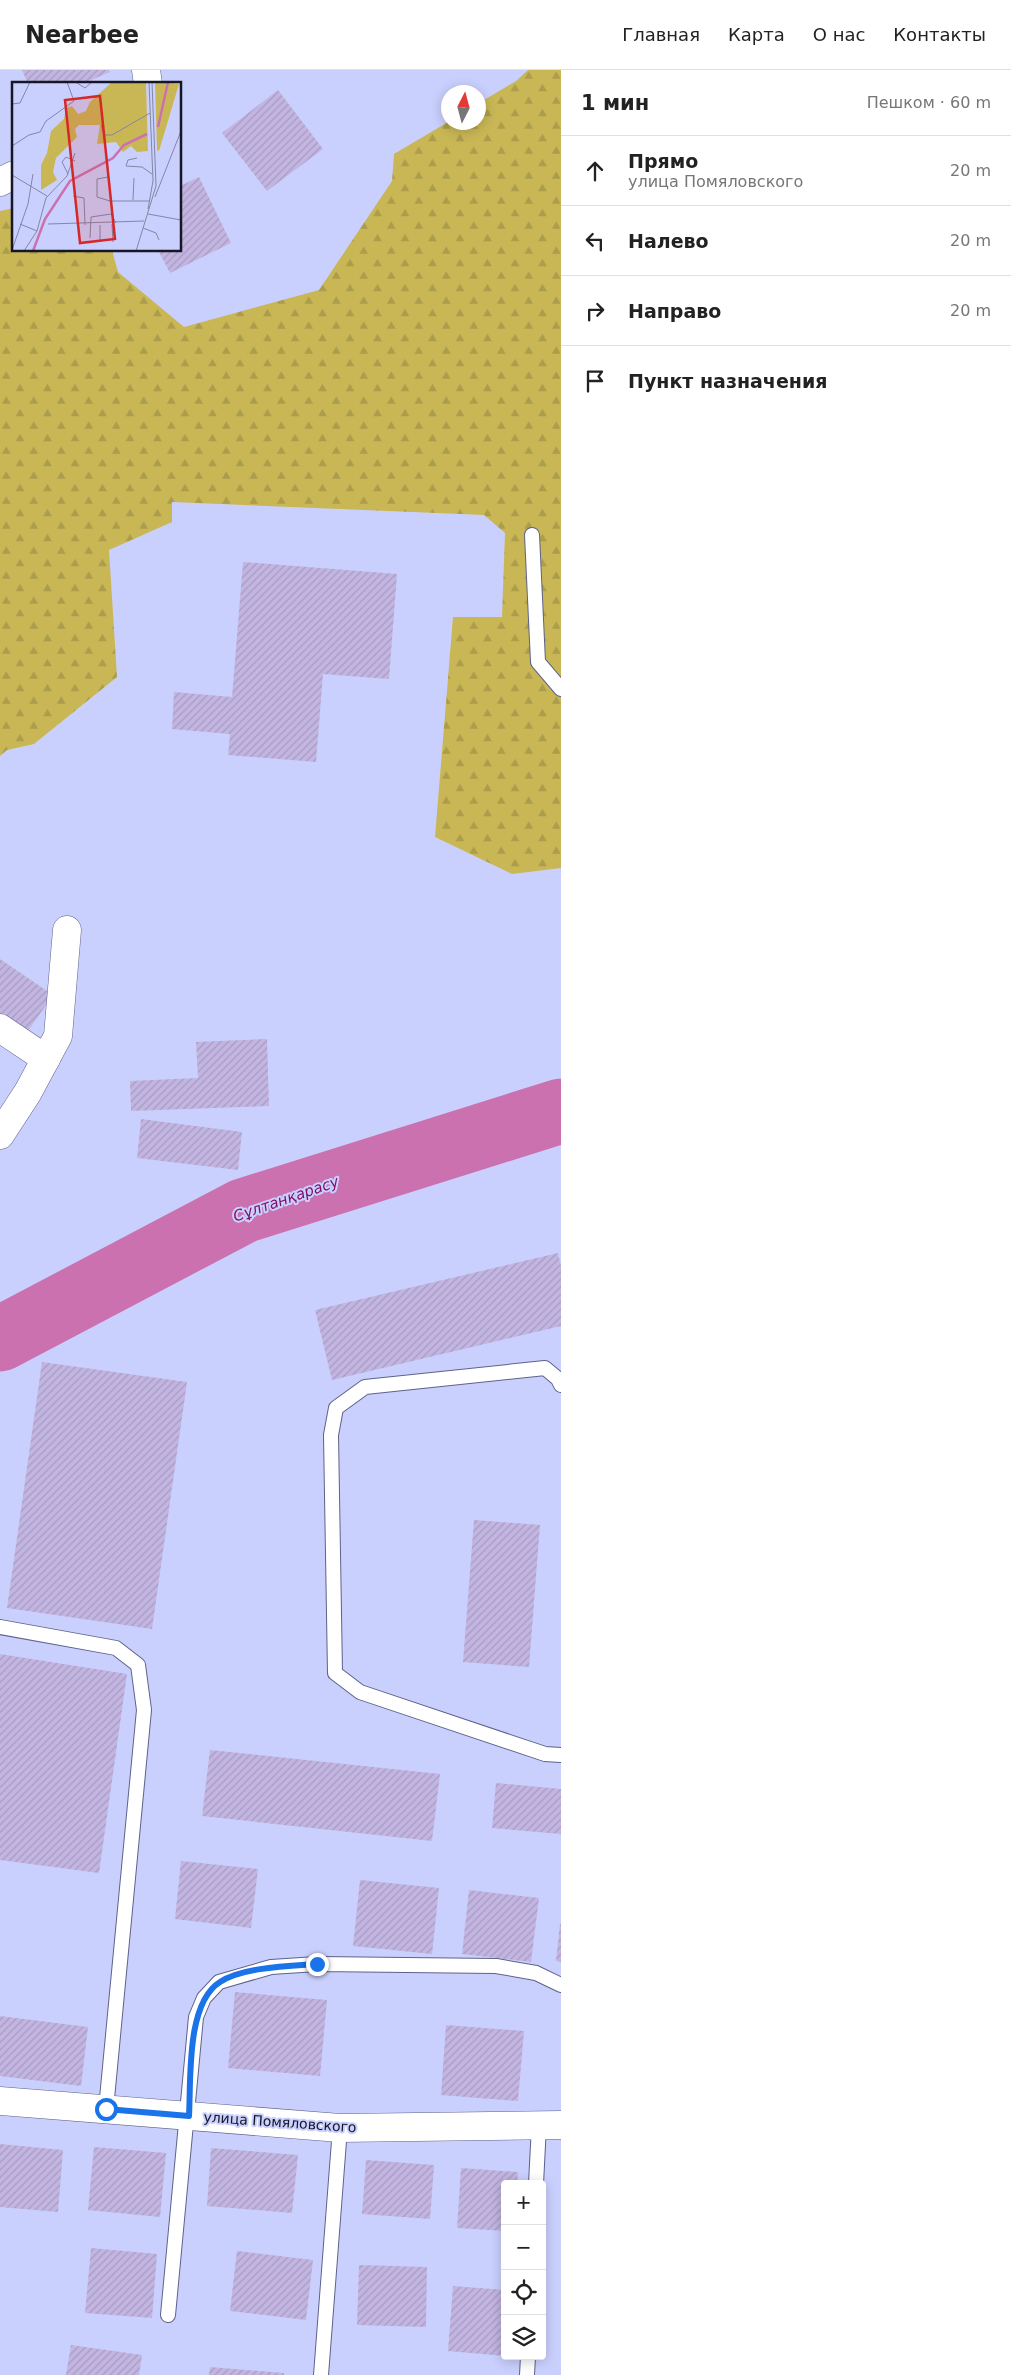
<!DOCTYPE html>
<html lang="ru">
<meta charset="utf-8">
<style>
body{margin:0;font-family:"DejaVu Sans",sans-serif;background:#f2f2f2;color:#222}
.controls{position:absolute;right:15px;bottom:15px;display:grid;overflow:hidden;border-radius:5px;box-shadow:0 2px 12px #0003}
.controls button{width:45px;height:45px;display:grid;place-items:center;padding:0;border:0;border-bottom:1px solid #e0e0e0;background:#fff;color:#222;font:25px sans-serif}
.compass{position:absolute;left:441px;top:15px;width:45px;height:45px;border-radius:50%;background:#fff;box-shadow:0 2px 12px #0003;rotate:6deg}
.stop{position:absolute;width:15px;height:15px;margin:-11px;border:4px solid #1a73e8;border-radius:50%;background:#fff}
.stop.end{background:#1a73e8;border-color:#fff;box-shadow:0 1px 5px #0008}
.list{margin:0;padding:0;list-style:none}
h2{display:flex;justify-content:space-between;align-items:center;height:65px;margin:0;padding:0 20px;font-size:21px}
h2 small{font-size:16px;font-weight:400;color:#767676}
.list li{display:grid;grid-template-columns:32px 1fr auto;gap:15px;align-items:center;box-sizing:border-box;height:70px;padding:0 20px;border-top:1px solid #e0e0e0}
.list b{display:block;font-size:19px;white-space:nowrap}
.list p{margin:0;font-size:16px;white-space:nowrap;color:#767676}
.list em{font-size:16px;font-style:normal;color:#767676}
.icon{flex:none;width:28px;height:28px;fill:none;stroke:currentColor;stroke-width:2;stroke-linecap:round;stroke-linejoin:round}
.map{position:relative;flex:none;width:561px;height:2305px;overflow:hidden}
header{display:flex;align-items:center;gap:30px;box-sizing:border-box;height:70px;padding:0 25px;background:#fff;border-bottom:1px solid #e0e0e0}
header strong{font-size:24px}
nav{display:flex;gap:28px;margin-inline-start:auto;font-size:18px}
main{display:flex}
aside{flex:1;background:#fff}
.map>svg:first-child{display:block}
</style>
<header>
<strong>Nearbee</strong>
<nav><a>Главная</a><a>Карта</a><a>О нас</a><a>Контакты</a></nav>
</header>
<main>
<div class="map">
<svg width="561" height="2305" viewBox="0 0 561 2305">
<defs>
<pattern id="forest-firs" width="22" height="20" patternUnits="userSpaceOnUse" patternTransform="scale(1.25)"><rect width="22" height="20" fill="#c9b756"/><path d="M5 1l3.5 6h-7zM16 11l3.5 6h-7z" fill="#ac9d4b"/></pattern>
<pattern id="building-hatch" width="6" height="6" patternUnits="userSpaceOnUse" patternTransform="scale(1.25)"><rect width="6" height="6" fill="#c3b5e1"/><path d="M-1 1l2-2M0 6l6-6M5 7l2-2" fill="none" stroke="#a79bc1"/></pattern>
</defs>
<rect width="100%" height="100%" fill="#cad0fd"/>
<polygon fill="url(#forest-firs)" points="528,0 561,0 561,798 512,804 435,767 453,547 502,547 505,463 484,445 172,432 172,452 109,480 117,607 34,674 7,680 0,686 0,141 14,138 14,180 112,180 118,202 184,257 319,220 392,111 394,84 448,52 478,52 479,33 516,11"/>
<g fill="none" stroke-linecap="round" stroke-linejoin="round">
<polyline stroke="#cb71b0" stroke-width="65" points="0,1269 243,1141 561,1041"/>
</g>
<g fill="url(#building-hatch)">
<polygon points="22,0 109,0 110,2 82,14 28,14"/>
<polygon points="278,20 323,79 267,121 222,63"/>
<polygon points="199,107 231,173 170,203 158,180 180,180 180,116"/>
<polygon points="243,492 397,504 389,609 323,604 316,692 228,685 230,664 172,659 174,622 232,627"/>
<polygon points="0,889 53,925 26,964 0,946"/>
<polygon points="267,969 269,1036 131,1041 130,1011 198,1008 196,972"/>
<polygon points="141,1049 242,1062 238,1100 137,1088"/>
<polygon points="558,1183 561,1196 561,1256 332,1310 315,1240"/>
<polygon points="42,1292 187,1312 152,1559 7,1538"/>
<polygon points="474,1450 540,1455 529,1597 463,1592"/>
<polygon points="0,1584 127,1604 99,1803 0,1790"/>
<polygon points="210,1680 440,1704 432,1771 202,1746"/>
<polygon points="496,1713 561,1719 561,1764 492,1758"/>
<polygon points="181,1791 258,1799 251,1858 175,1849"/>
<polygon points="360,1810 439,1818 432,1884 353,1876"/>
<polygon points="469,1820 539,1828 531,1892 462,1884"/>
<polygon points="560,1854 561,1854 561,1892 556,1891"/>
<polygon points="235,1922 327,1930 320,2006 228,1998"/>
<polygon points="0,1946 88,1957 81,2016 0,2006"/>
<polygon points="446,1955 524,1961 518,2031 441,2025"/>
<polygon points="0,2074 63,2080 58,2142 0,2137"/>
<polygon points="94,2077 166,2083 160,2147 88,2140"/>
<polygon points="211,2078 298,2085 292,2143 207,2136"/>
<polygon points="366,2090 434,2095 430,2149 362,2144"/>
<polygon points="461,2098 518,2102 517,2114 505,2114 505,2161 457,2158"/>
<polygon points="91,2178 157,2184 152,2248 85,2243"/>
<polygon points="237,2181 313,2190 306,2250 230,2241"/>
<polygon points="359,2195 427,2197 426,2257 357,2255"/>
<polygon points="453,2216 505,2220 505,2286 448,2281"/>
<polygon points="71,2275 142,2285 139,2305 66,2305"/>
<polygon points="210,2297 284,2303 284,2305 209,2305"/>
</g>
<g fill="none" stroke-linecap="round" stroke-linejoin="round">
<g stroke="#5e628a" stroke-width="16">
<g id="service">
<polyline points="532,465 538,592 561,619"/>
<polyline points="561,1315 558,1309 545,1298 365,1317 336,1338 331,1365 335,1603 360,1622 545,1684 561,1685"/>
<polyline points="0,1557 116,1578 138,1595 144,1640 106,2039"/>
<polyline points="536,2114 539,2055"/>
<polyline points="168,2245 196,1947 204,1928 219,1912 271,1897 317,1894 496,1896 536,1903 561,1915"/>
<polyline points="321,2305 340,2058"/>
<polyline points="527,2305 528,2286"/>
</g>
</g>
<g stroke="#5e628a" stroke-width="29">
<g id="minor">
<polyline points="146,0 148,14"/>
<polyline points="0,112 14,105"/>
<polyline points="0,958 46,989"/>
<polyline points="0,1065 28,1022 58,966 67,860"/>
<polyline points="0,2031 340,2058 561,2055"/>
</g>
</g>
<use href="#service" stroke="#fff" stroke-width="14"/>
<use href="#minor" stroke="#fff" stroke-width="28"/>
</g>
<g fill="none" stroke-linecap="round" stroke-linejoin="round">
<path stroke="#1a73e8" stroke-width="6" d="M 106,2039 L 189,2046 C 191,2010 186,1933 220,1912 C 243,1897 290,1896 317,1894"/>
</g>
<g text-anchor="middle" stroke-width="4" stroke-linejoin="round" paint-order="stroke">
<g font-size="14" fill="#151626" stroke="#cad0fd">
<text transform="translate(280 2052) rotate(4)" y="5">улица Помяловского</text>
</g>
<g font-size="15" font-style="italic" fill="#7e0d66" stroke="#cad0fd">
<text transform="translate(286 1129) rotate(-19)" y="5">Сұлтанқарасу</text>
</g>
</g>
<g transform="translate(12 12)">
<rect width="169" height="169" fill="#cad0fd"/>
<path d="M 100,0 L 134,0 L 136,69 L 125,70 L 119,64 L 111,70 L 104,60 L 85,62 L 88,43 L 67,43 L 63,47 L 65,55 L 44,76 L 41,90 L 45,98 L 29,108 L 29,83 L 35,71 L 39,49 L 52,37 L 54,26 L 60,24 L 66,32 L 74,29 L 78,20 ZM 143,0 L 167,2 L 147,69 L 145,68 Z" fill="#c9b756"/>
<path fill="none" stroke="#cb71b0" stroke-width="2.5" d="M 146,45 L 156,0M 21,169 L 33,137 L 58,99 L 101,76 L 112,63 L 135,52"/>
<path fill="none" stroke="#8286a7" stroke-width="1" d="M 65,1 L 73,6 L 80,0M 0,22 L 8,21 L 18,0M 89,43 L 92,53 L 100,53 L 138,31M 0,64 L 17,53 L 28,50 L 34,39 L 62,19 L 55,0M 125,76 L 116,78 L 114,84 L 130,85 L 140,92M 56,92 L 50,80 L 54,75 L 63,79M 0,93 L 35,114M 98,103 L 96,95 L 85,97 L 85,115 L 98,119 L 138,119M 61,114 L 72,116 L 73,143M 143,115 L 169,49M 121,118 L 122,96M 136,127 L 141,99 L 137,0M 136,132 L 169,138M 8,142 L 25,149M 36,142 L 132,139M 100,142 L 101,160M 88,143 L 88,160M 131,146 L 144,151 L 147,158M 78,156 L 79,135 L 99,132 L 104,141M 0,168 L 16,122 L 21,92M 12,169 L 25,149 L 34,116 L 55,94 L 63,71M 124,169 L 144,104 L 140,0"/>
<path fill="#d62828" fill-opacity="0.15" stroke="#d62828" stroke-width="2.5" d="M 88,14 L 103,157 L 68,161 L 53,18 Z"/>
<rect width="169" height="169" fill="none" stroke="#151626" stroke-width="2.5"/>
</g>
</svg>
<div class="controls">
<button>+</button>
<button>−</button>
<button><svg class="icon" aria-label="locate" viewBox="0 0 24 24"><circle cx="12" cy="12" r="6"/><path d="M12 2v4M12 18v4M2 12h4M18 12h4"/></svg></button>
<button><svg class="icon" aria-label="layers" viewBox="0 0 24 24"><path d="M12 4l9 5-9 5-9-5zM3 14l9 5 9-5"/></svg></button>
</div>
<svg class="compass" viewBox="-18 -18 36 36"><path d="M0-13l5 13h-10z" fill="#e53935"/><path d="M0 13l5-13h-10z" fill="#767676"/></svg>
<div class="stop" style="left:106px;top:2039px"></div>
<div class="stop end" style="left:317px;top:1894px"></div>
</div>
<aside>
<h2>1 мин<small>Пешком · 60 m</small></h2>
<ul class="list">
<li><svg class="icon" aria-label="ahead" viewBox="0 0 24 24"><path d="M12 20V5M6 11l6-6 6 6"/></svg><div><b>Прямо</b><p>улица Помяловского</p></div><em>20 m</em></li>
<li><svg class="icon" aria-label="left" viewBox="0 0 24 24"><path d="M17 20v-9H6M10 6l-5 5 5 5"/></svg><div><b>Налево</b></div><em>20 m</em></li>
<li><svg class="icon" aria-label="right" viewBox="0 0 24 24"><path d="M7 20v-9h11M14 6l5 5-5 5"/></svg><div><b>Направо</b></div><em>20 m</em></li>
<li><svg class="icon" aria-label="arrive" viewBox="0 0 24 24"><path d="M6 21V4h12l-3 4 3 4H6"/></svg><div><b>Пункт назначения</b></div></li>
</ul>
</aside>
</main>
